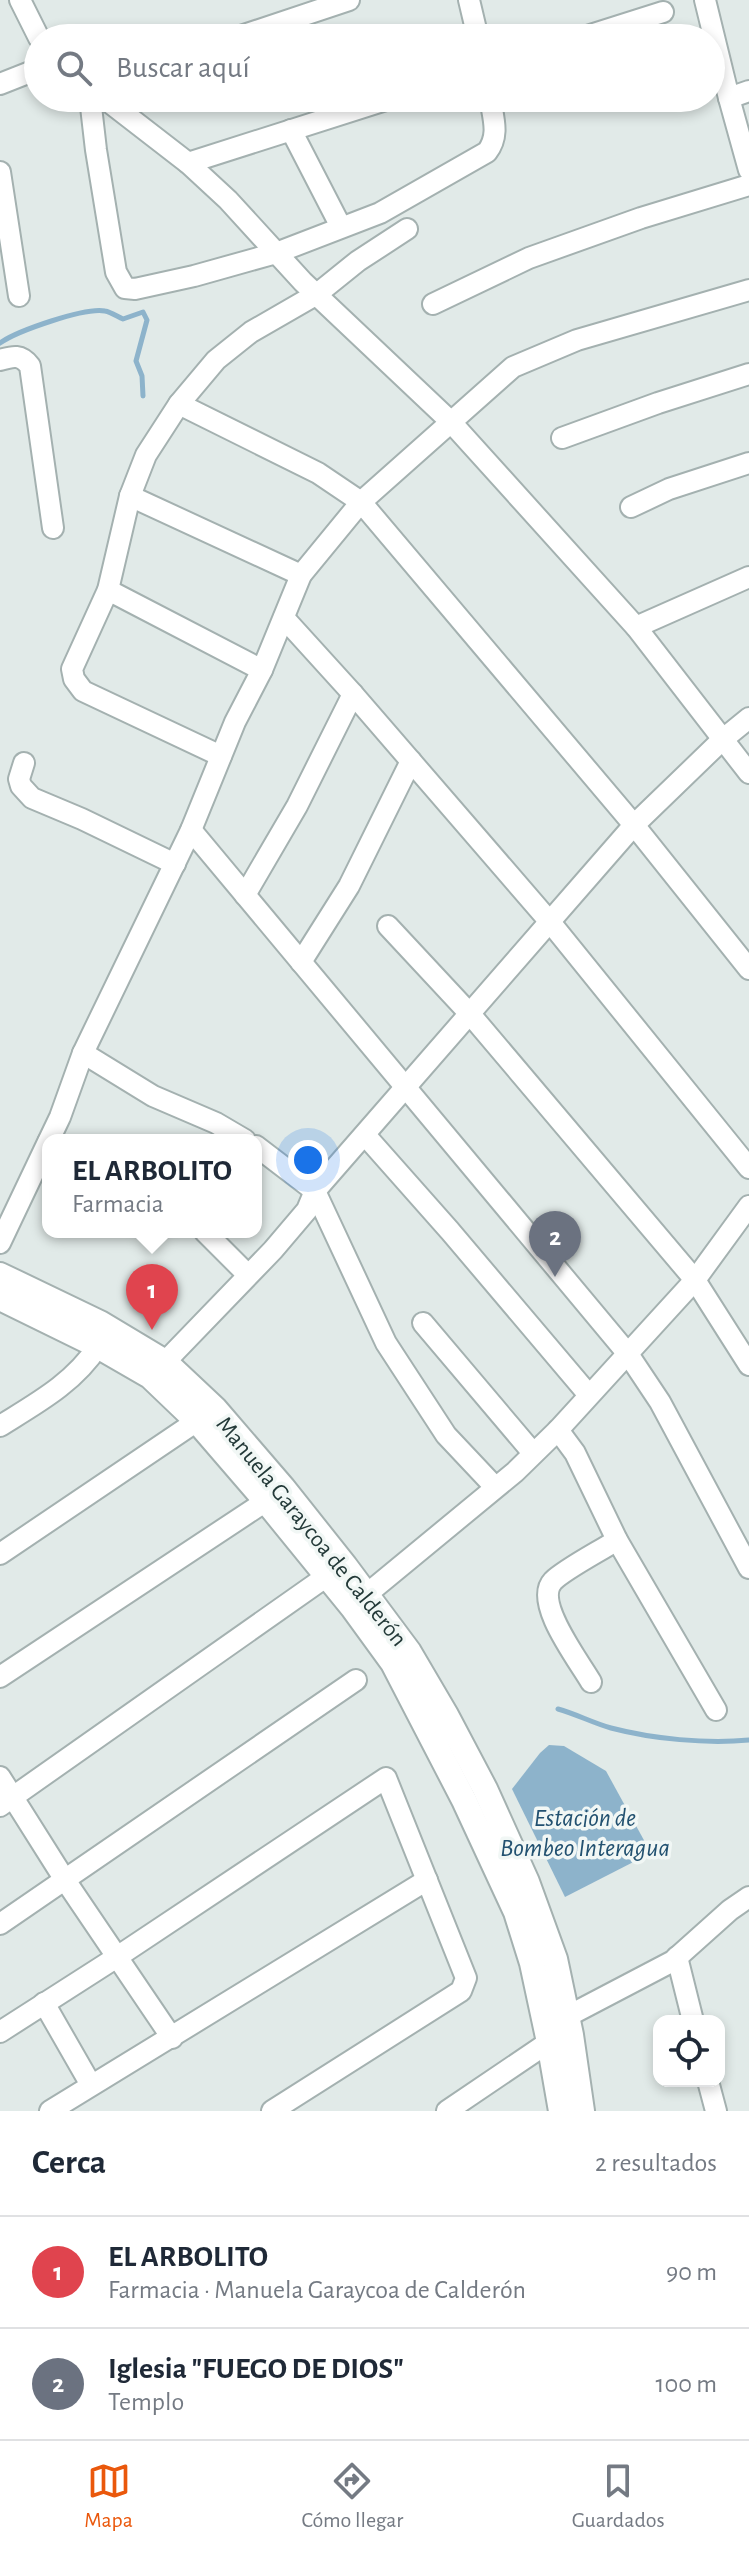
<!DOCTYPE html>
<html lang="es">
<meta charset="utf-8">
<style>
body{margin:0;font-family:"Alegreya Sans",sans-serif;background:#f2f2f3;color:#1f2937}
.controls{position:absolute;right:24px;bottom:24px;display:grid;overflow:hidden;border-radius:16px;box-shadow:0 4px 12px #0003}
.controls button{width:72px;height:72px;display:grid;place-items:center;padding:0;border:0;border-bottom:2px solid #e0e1e3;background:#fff;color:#1f2937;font:40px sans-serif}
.you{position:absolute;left:308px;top:1160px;width:28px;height:28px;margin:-20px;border:6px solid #fff;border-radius:50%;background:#1a73e8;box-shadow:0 0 0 12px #1a73e833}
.badge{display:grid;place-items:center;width:52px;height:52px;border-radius:50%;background:#ea580c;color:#fff;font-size:26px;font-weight:700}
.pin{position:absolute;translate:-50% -66px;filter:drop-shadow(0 2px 4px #0008)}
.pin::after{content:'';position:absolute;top:42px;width:28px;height:24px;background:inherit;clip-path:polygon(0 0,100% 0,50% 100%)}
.popup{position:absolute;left:42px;top:1134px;width:220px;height:104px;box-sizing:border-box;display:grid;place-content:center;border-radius:16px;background:#fff;filter:drop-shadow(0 2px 6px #0005);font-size:26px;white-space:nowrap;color:#747a83}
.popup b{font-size:30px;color:#1f2937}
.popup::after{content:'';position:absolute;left:50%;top:100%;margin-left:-16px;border:16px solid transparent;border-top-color:#fff}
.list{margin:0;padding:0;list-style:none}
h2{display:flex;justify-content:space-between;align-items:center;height:104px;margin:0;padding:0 32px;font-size:34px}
h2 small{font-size:26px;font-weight:400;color:#747a83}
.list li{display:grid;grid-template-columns:52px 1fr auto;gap:24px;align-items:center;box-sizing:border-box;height:112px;padding:0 32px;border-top:2px solid #e0e1e3}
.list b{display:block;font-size:30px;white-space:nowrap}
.list p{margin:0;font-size:26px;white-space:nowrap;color:#747a83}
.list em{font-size:26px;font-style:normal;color:#747a83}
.icon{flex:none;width:44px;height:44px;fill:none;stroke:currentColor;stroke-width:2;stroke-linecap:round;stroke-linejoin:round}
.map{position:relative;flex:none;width:749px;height:2111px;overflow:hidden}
.search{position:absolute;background:#fff;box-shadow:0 4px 12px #0003;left:24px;right:24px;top:24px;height:88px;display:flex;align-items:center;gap:20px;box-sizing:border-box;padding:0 28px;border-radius:44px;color:#747a83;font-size:30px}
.sheet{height:328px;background:#fff}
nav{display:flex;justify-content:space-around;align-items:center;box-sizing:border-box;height:112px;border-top:2px solid #e0e1e3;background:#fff;font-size:22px;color:#747a83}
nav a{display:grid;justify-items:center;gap:4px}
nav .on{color:#ea580c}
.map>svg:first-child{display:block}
</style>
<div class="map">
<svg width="749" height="2111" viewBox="0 0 749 2111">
<rect width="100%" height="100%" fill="#e1eae8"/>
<polygon fill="#8db3cb" points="549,1745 564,1746 606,1771 651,1853 565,1897 512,1789 540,1753"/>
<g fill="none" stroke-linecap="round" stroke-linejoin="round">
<g stroke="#8db3cb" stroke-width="5">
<path d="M 0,343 C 17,331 85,307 105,311 C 111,312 118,317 123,319 L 143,312 L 147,320 L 136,361 L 142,376 L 143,396"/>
<path d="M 558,1709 C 576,1714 593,1723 611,1728 C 653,1739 706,1744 749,1740"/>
</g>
<g stroke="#a4b1b0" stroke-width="24">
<g id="minor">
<polyline points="20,0 39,38"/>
<polyline points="469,0 478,38"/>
<polyline points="705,0 729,98 749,170"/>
<polyline points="235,38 349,0"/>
<polyline points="581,38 663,12"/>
<polyline points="0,84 38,69"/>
<path d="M 90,98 L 96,150 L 116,272 L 125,288 L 135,289 L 194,276 L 276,253 L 380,213 L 487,152 C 500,135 493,118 490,98"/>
<polyline points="104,98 188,163 228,200 303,282 450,421 636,627 749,773"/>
<polyline points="729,98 749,91"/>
<polyline points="291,130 341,227"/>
<polyline points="188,163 392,98"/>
<polyline points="0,172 19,296"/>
<polyline points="433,304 529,258 641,218 749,185"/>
<path d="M 0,360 C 13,356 21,354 30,366 L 53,528"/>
<polyline points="179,404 318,473 361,502 634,825 749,969"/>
<polyline points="562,438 658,403 749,374"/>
<polyline points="130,496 301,575"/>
<polyline points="631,507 669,489 749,463"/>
<polyline points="108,590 262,670"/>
<polyline points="284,618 353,694 550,922 749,1168"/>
<polyline points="636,627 749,577"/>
<polyline points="221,756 83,691 74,679 72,669 108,590 130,496 146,455 179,404 216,360 251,332 317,294 358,261 407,229"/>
<polyline points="24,763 19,779 21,786 32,798 82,819 175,864"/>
<polyline points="191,830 628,1354 660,1402 749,1568"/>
<polyline points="245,895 297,806 353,694"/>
<polyline points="388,926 470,1014 695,1280 749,1365"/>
<polyline points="301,962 349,886 411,761"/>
<polyline points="83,1053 153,1096 216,1123 245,1140"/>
<polyline points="365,1135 450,1231 588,1394"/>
<polyline points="49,1140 60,1117 83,1053 191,830 235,722 262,670 301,575 361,502 513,367 577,340 749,290"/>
<polyline points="256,1146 315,1191 386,1343 446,1435 495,1487"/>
<polyline points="205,1232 248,1275"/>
<polyline points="0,1243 48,1142"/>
<polyline points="423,1323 533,1453"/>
<polyline points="165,1362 273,1250 307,1210 315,1191 634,825 722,740 749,718"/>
<path d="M 0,1426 C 37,1403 74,1383 98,1346"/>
<polyline points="558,1430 575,1453 617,1540 716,1710"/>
<polyline points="0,1554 197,1421"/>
<polyline points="367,1594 515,1472 558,1430 695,1280 749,1206"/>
<polyline points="0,1677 266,1501"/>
<path d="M 591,1682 C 579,1661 533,1602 553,1581 C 565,1569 602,1550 617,1540"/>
<polyline points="0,1777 65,1880 172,2038"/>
<polyline points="0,1806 327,1576"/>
<polyline points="0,1924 356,1680"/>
<polyline points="677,1957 693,2021"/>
<polyline points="44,2003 91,2085"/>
<polyline points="568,2016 673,1961 730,1910 749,1897"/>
<polyline points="0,2032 117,1957 386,1778 466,1978 461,1991 272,2111"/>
<polyline points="708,2081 716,2111"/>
<polyline points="50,2111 427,1880"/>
<polyline points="447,2111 549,2042"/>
</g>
</g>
<g stroke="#a4b1b0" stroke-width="28">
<g id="tertiary">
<polyline points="0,1275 100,1323 165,1362 215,1409 283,1488 345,1566 409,1652 446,1715 485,1789 527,1882 555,1959 571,2035 582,2111"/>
<polyline points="0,1298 98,1346 150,1376 197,1421 266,1501 353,1608 393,1663 464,1800 516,1912 532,1963 549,2042 561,2111"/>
</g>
</g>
<use href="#minor" stroke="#fff" stroke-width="20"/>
<use href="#tertiary" stroke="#fff" stroke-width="24"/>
</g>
<g text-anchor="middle" stroke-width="7" stroke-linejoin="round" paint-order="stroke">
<g font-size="24" fill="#233938" stroke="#f1f7f5">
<text transform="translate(312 1531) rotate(51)" y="8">Manuela Garaycoa de Calderón</text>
</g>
<g font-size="26" font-style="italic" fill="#225170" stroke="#f1f7f5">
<text x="585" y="1826">Estación de<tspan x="585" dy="30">Bombeo Interagua</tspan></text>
</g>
</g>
</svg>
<div class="controls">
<button><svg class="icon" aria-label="locate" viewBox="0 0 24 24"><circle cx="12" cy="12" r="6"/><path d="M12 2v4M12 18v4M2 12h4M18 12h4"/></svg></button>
</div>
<div class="you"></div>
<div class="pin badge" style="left:152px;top:1330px;background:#e0444e">1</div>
<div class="popup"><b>EL ARBOLITO</b>Farmacia</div>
<div class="pin badge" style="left:555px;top:1277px;background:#6b7280">2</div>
<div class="search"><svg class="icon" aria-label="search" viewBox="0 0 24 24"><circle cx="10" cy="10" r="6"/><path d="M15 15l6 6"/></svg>Buscar aquí</div>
</div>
<section class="sheet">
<h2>Cerca<small>2 resultados</small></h2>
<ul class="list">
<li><span class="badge" style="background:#e0444e">1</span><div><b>EL ARBOLITO</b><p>Farmacia · Manuela Garaycoa de Calderón</p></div><em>90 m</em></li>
<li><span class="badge" style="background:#6b7280">2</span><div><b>Iglesia &quot;FUEGO DE DIOS&quot;</b><p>Templo</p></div><em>100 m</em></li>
</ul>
</section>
<nav>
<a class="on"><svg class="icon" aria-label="map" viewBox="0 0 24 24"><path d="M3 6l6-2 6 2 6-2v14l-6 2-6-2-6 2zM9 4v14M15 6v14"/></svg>Mapa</a>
<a><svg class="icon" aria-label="directions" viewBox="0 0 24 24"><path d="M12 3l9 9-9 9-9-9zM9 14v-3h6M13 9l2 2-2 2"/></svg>Cómo llegar</a>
<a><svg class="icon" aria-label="saved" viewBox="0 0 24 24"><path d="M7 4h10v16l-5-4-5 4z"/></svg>Guardados</a>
</nav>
